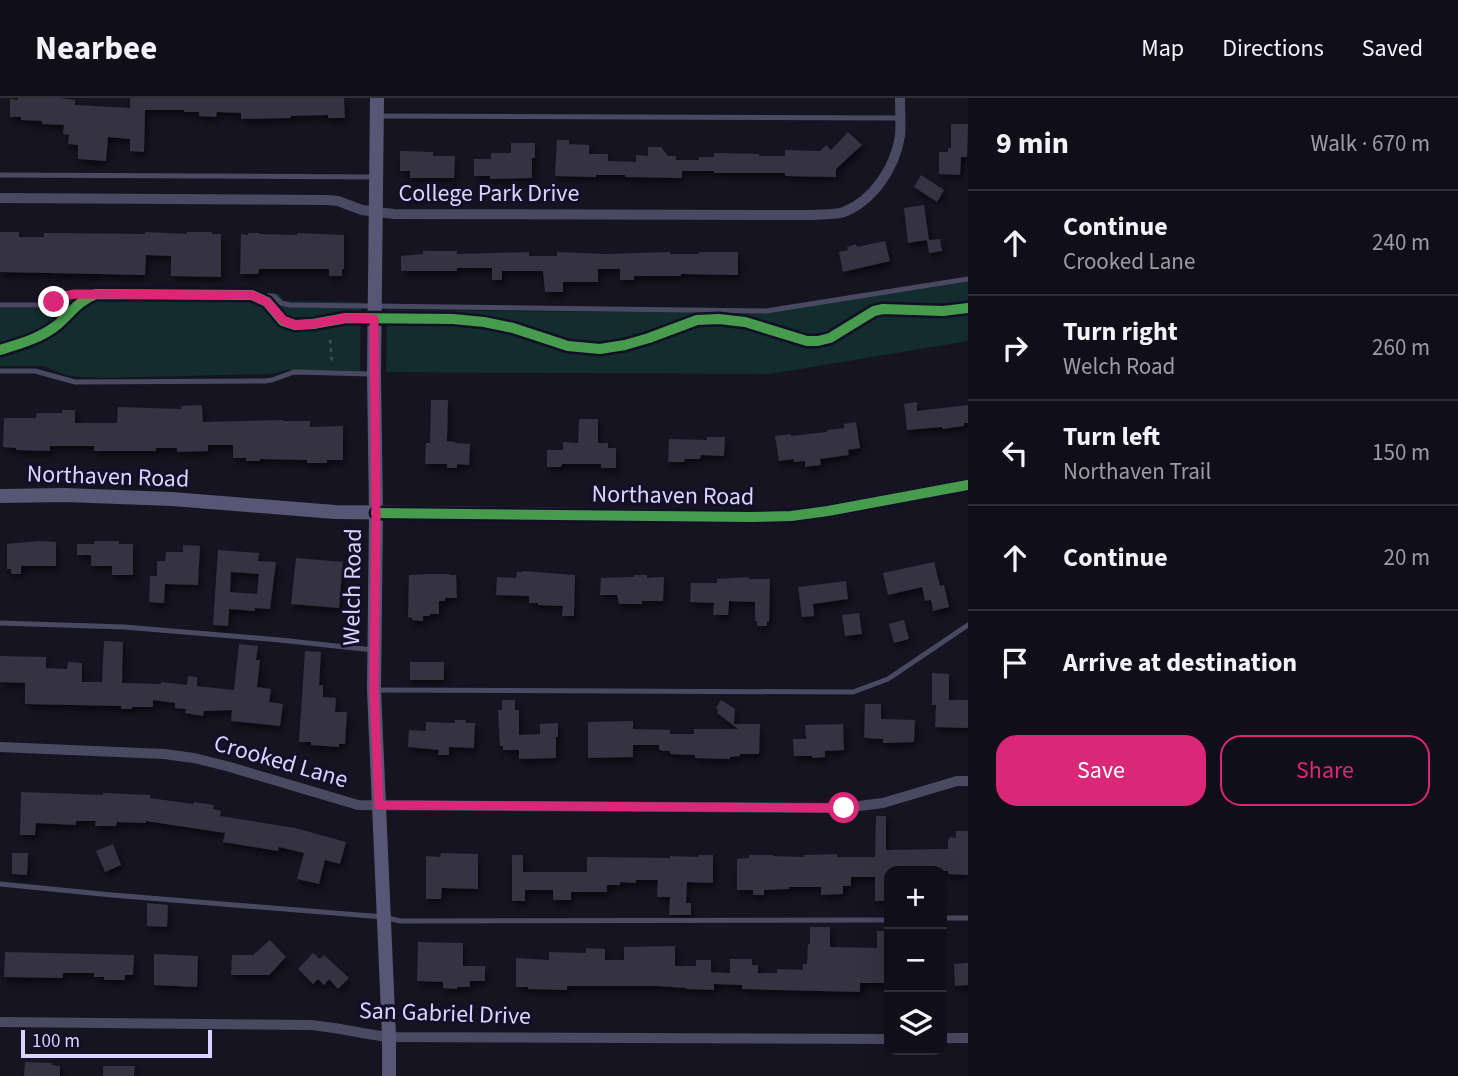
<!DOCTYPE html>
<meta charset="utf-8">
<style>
body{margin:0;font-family:"Source Sans 3",sans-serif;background:#191822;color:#f1f3f6}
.controls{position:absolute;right:21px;bottom:21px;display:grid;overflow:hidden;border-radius:14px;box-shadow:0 7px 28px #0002}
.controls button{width:63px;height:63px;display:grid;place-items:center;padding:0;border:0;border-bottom:2px solid #302f38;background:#100f19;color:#f1f3f6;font:35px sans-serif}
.scale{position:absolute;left:21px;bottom:18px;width:191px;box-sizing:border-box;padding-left:7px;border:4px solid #d9d4ff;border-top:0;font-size:19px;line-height:24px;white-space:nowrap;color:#d9d4ff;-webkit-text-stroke:5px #130f26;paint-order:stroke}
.stop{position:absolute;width:21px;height:21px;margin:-16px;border:5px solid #db2777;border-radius:50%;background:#fff}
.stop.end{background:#db2777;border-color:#fff;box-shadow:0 2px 7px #0008}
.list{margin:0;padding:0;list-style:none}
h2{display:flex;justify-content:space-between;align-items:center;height:91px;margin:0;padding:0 28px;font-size:30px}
h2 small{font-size:23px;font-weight:400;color:#9c9ca2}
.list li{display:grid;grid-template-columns:46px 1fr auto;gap:21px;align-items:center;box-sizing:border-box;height:105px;padding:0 28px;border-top:2px solid #302f38}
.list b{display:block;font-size:26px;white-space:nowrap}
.list p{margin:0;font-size:23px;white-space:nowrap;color:#9c9ca2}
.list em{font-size:23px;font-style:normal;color:#9c9ca2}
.actions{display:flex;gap:14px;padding:21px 28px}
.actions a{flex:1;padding:16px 0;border:2px solid #db2777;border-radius:21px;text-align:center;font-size:24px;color:#db2777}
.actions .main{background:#db2777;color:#fff}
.icon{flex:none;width:38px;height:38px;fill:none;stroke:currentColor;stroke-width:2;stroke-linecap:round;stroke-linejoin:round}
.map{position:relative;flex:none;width:968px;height:978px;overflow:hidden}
header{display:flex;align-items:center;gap:42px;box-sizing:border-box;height:98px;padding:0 35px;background:#100f19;border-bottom:2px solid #302f38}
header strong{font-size:33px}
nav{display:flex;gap:38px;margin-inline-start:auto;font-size:24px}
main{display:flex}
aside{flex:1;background:#100f19}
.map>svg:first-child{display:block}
</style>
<header>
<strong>Nearbee</strong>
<nav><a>Map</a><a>Directions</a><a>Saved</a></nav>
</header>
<main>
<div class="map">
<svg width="968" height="978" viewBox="0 0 968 978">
<defs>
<filter id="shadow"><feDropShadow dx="2.5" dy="4.5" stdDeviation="3.5" flood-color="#0009"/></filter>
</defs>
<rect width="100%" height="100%" fill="#161421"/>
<g fill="#132c2d">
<polygon points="968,184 968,243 770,276 386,274 387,212 765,215"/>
<polygon points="73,193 261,195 279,196 284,203 361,204 360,273 287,272 272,276 101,280 69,278 43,268 0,268 0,210 52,210"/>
</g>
<g fill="#343243" fill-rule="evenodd" filter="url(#shadow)">
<polygon points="18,0 59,0 75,2 75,7 130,10 130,0 344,0 345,20 328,20 328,17 291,18 291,20 241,21 241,15 217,14 216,19 199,18 199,14 184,14 184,12 145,12 144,54 130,53 130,41 108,39 106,63 78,61 78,47 68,46 69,37 63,36 64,27 42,26 42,23 21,22 21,19 10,19 10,1 18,2"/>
<polygon points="951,26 968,26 967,59 961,59 960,77 939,76 939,54 948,54 948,50 951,50"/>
<polygon points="848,34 862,47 836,71 836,79 785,78 785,75 714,75 714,73 682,73 682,80 625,79 625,77 596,77 596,79 555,78 557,42 569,42 569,46 589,47 589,56 608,56 608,63 636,64 636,57 648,58 648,49 661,49 668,58 676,58 676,62 699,62 699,59 714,59 714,55 759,56 759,58 785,58 785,52 820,53 826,47 831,52"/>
<polygon points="511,45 535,45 535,60 532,60 532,80 490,81 490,78 474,78 474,61 491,61 491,55 511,55"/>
<polygon points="400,53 433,54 433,58 455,58 454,80 410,80 410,73 400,73"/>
<polygon points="921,77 944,92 937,104 914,89"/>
<polygon points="924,107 929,142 940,141 942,153 929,155 927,142 908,145 904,110"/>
<polygon points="0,134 19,134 19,139 44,139 44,135 145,136 145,134 187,136 187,134 212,134 212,136 221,136 221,179 171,178 171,158 146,157 145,177 0,174"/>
<polygon points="248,135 259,135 259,136 297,137 297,135 344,137 344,171 342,171 342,178 329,178 329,171 259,171 258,176 240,176 241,136 248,137"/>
<polygon points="885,143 890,163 843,174 839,154 848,152 847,149 856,146 857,149"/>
<polygon points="423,153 457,153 457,156 529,154 529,158 557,158 557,154 606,156 670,154 670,156 699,156 699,154 738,154 738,177 681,176 681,178 634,178 634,182 620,182 620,171 598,171 598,184 563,184 563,194 545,194 543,173 502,173 502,182 492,182 492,170 457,170 457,173 401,173 401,158 423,156"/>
<polygon points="431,302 448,302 447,343 455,344 455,345 470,346 469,367 457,366 457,370 447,370 447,366 425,366 426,345 430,345"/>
<polygon points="917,304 917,313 968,307 968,325 964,325 964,328 942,331 942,329 907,332 904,306"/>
<polygon points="202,307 203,324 283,322 283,323 310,323 310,329 343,328 343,362 327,362 327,365 307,365 307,362 260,361 260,363 246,363 246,360 233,360 233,347 208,347 208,353 177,354 177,350 156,350 156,353 94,353 94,348 50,348 50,353 16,352 16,350 3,349 4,320 36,320 37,315 62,315 62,312 75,312 75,325 117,325 118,309 181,311 181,308"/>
<polygon points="579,321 598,321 598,345 608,345 608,350 616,350 616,370 601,370 601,366 562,366 561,369 547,369 547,352 563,352 563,344 578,345"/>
<polygon points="856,324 860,350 848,352 849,357 820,361 821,367 805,369 805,363 794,364 794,361 779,363 775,338 791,336 791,338 827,334 827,332 844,330 844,326"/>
<polygon points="707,339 725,339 724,358 701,357 700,361 685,361 684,364 668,364 669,341 707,342"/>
<polygon points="39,443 56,444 56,468 21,468 21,476 11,476 11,471 7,471 7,446"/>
<polygon points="94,443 119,443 119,446 133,446 133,477 112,477 112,468 91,468 91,457 77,457 77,446 94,446"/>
<polygon points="183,447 200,448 198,487 165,486 164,505 149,504 150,478 157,478 157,463 165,463 166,454 183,454"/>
<path d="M 218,452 L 259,455 L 258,463 L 276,464 L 270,511 L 255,510 L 255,513 L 229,511 L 228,528 L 213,527 ZM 231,474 L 259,476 L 257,496 L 230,494 Z"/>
<polygon points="296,460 343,464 339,510 291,506"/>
<polygon points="934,464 940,488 944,487 949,509 933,513 931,502 925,503 922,489 888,497 883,475"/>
<polygon points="523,473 575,477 574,518 562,518 563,508 538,507 538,505 529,505 529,498 496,497 497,479 516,480 517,474 523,474"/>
<polygon points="428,476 449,476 449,477 456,477 457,500 445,500 445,503 439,503 439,516 430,516 430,518 423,518 423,523 412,522 412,520 408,519 409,477"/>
<polygon points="634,477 647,477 647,480 664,479 663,503 642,503 642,506 619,506 617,497 600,497 601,480 634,479"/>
<polygon points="749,479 749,481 770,481 769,524 767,524 767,528 757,528 757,523 755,523 755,504 729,503 728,517 713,517 714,505 690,504 691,485 717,485 717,481"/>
<polygon points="846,483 848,501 813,506 814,518 802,519 798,489"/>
<polygon points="859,515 862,536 845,538 842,517"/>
<polygon points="904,522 909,541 894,545 889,526"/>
<polygon points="104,543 123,544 122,585 161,586 161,584 187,587 188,578 197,579 197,588 234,592 239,546 258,548 256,562 260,562 257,589 271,591 269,604 283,606 280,628 231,623 232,612 204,613 203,618 185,615 186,611 175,610 175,605 153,602 153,609 132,609 132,611 121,611 121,608 25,606 25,585 0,584 0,558 46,559 46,570 67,571 68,564 82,565 82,584 102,584"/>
<polygon points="305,553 321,554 319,587 323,587 323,599 336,600 335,614 347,614 345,646 339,646 339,649 311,647 311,644 299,644"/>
<rect x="410" y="564" width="34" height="18"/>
<polygon points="932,575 949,576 949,602 968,602 968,630 935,629 936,607 932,607"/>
<polygon points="502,602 515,602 515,612 519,612 519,637 540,636 540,626 558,625 558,639 556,639 556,660 519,661 519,652 503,652 503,648 500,648 499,632 498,612 502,612"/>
<polygon points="721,602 735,611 734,626 760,626 759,656 740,656 740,658 730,659 730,661 695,660 695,657 670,656 670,653 662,653 662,652 659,652 659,647 633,647 633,659 588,660 588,624 633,623 633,631 670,632 670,636 694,636 694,631 738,631 717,615 718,612 716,610"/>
<polygon points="865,606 881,606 881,621 915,622 914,644 883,645 883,641 866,640 864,639"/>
<polygon points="455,622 466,622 466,625 475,625 474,650 449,649 449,657 438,657 439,652 408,649 409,632 426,633 426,624 455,625"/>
<polygon points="843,626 844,652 825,653 825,659 812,660 812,658 794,658 793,641 806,641 805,627"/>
<polygon points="21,694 103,697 103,695 150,697 150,700 193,706 194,704 214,707 213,711 221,713 220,718 295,730 346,744 340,766 325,762 319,786 297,781 304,755 279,749 278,753 223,744 225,735 146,723 146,725 117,724 116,728 95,728 96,723 76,723 76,727 36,725 35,737 20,737"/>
<polygon points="876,718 886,718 886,752 948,751 948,742 950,739 956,740 956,733 968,733 968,777 948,776 948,773 889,773 889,803 875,803 875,779 851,779 851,788 843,788 843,796 821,797 821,789 789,789 789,791 764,792 764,797 753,797 753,792 737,792 737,761 749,760 749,757 773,757 773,758 804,759 804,757 837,756 837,759 875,759"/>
<polygon points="113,746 121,767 105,774 96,753"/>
<polygon points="12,755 28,755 27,777 12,776"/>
<polygon points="441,755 478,756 478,791 442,790 441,801 426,801 426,758 440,759"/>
<polygon points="512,757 523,757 523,774 587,774 587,759 670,760 670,758 698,759 699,757 713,757 713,785 687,784 686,805 691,805 691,817 669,817 670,799 657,799 658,782 636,782 636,785 620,784 620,787 607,787 607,794 571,794 571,802 553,802 553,792 525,792 525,803 512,803"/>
<polygon points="147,805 168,807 167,829 147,828"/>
<polygon points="810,829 830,829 830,849 877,850 877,833 889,833 889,885 860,885 860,894 742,891 742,887 714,886 714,892 686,891 686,890 656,888 567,888 567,892 528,891 528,889 516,889 516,860 549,862 549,854 586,855 586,850 605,851 605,862 624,862 624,849 675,848 675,868 696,868 696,862 711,862 711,874 730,875 730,861 752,861 752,867 758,867 758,875 777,875 777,871 803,872 803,866 807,866 808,846 810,846"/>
<polygon points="270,842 286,859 269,877 231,877 232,857 253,857"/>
<polygon points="418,844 463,845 463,868 485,868 485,883 470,883 470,889 457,889 457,891 443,890 443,884 417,883"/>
<polygon points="5,854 134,857 133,877 125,877 125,882 104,882 104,879 94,879 94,875 63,875 63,880 4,879"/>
<polygon points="313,855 320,861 324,857 349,880 338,891 329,881 324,887 318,881 313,886 298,871"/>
<polygon points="154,856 198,858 197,889 154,887"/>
<polygon points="968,865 968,887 955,888 954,866"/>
<polygon points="25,964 52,965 52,967 60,968 60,978 24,978"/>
<polygon points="103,968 135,968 134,978 103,978"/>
</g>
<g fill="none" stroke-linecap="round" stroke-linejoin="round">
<polyline stroke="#44505f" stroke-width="2.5" stroke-dasharray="3.5 5" stroke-linecap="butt" points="330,242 332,265"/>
<g stroke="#4a4962" stroke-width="5">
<polyline points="377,18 900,20"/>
<polyline points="0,77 375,79"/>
<polyline points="0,207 48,207 64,198 75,196 96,196 274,198 281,205 290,207 766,213 968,181"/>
<polyline points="0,273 35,273 75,284 265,283 272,282 294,274 372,276"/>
<polyline points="0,525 124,529 280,542 373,552"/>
<polyline points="377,592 853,594 888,581 968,527"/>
<polyline points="0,786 112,797 384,819 400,823 889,822"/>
<polyline points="942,820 968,820"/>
</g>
<g stroke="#4a4962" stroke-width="10">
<path d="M 0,100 L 327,102 L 338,103 L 362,112 L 394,116 L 811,117 C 821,116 835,117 844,114 C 874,102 895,69 900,38 C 901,26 900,12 900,0"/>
<polyline points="0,649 164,656 194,660 230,669 358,707 843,710 883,705 957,683 968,683"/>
<path d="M 0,924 L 309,927 C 337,929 362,936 389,939 L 889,941"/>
<polyline points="942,940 968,940"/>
</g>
<g stroke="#575674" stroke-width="14">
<polyline points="377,0 374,276 376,415 374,592 389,939 389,978"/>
<polyline points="0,398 64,397 172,401 335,414 751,419 791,418 828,413 968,387"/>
</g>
<g stroke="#130f26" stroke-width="15">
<g id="cycleway">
<path d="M 0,252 C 20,246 41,240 57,227 C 71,215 78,203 96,196 L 252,197 L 267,204 L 283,223 L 295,227 L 313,226 L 346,220 L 453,221 L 484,224 L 513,230 L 568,248 L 600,251 L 625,247 L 649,240 L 697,222 L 719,221 L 745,224 L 807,243 L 818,243 L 830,240 L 874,213 L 883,211 L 943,213 L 968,210"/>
<polyline points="376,415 751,419 791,418 828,413 968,387"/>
</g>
</g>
<use href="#cycleway" stroke="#469c4c" stroke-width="10"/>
</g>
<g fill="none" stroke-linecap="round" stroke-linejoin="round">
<polyline stroke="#db2777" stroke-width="9" points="54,204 64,198 75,196 252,197 267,204 283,222 295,227 313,226 346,220 374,221 376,415 374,592 379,707 844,710"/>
</g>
<g text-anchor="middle" stroke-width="6" stroke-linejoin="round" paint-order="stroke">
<g font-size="24" fill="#d9d4ff" stroke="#130f26">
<text x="489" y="103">College Park Drive</text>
<text transform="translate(108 378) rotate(2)" y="8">Northaven Road</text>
<text transform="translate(673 397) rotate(1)" y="8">Northaven Road</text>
<text transform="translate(352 489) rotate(-89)" y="8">Welch Road</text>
<text transform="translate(281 663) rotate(16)" y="8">Crooked Lane</text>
<text transform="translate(445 915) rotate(2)" y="8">San Gabriel Drive</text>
</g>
</g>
</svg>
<div class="controls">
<button>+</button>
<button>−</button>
<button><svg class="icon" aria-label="layers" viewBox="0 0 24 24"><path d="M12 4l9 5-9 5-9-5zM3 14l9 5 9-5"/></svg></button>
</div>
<div class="scale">100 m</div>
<div class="stop" style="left:844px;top:710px"></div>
<div class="stop end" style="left:54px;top:204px"></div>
</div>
<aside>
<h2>9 min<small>Walk · 670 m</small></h2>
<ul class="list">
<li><svg class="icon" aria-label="ahead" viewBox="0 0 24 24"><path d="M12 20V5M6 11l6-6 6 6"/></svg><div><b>Continue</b><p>Crooked Lane</p></div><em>240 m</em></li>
<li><svg class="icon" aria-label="right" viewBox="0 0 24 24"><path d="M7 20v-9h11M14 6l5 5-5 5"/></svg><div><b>Turn right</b><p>Welch Road</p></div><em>260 m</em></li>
<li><svg class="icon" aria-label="left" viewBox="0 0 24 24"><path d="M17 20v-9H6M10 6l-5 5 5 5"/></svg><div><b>Turn left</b><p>Northaven Trail</p></div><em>150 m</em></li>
<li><svg class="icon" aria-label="ahead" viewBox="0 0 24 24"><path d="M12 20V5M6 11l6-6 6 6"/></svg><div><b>Continue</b></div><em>20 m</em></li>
<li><svg class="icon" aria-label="arrive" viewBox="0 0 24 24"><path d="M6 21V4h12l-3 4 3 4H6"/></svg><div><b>Arrive at destination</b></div></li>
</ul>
<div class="actions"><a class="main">Save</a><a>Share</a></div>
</aside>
</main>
